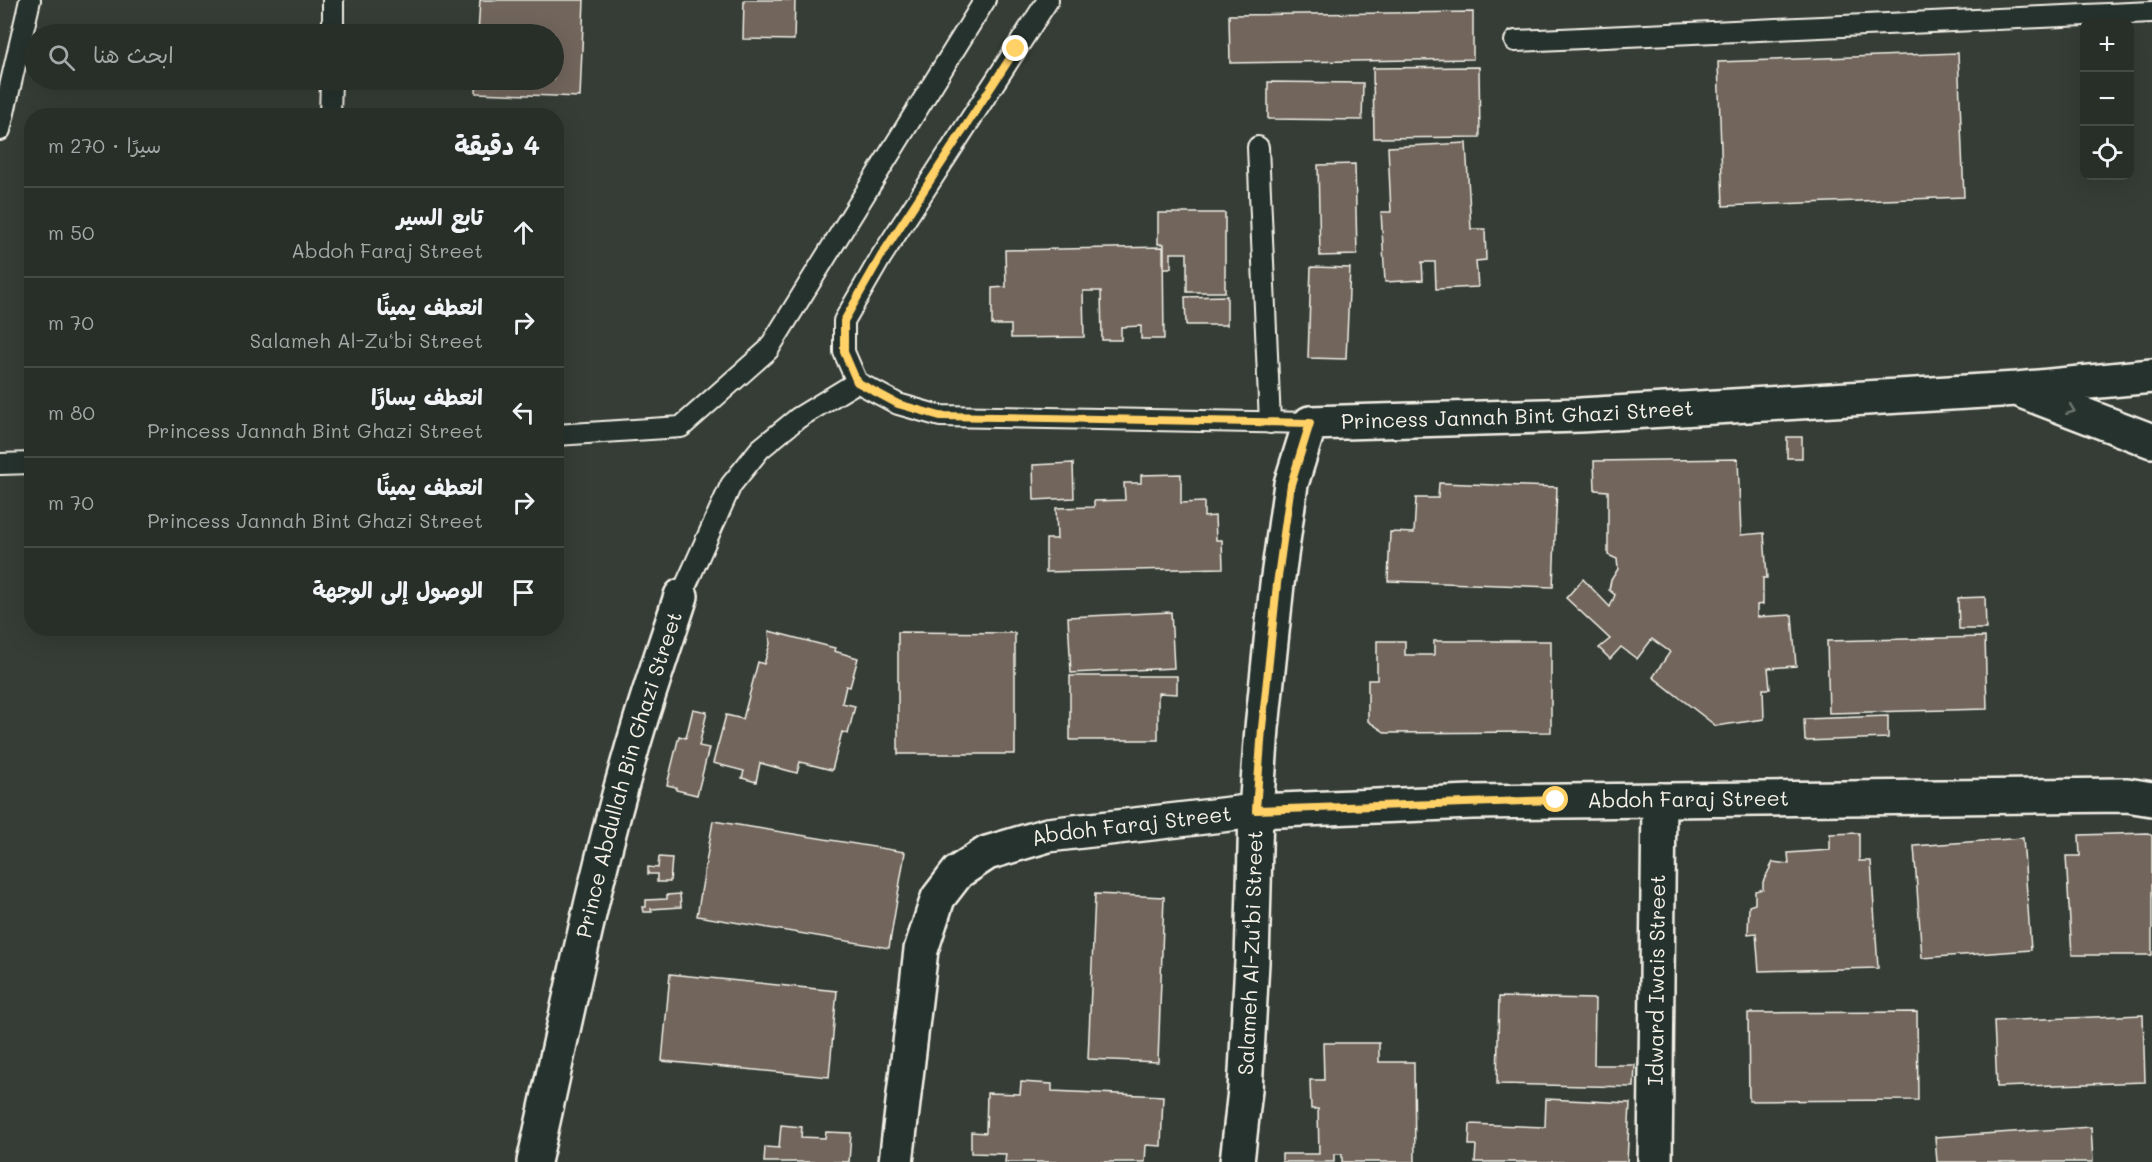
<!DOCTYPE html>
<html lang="ar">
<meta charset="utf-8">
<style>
body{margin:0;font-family:Mali,"Playpen Sans Arabic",sans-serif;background:#303630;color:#f1f3f6;direction:rtl}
.controls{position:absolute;right:18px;top:18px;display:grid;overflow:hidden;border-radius:12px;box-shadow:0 6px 24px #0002}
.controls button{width:54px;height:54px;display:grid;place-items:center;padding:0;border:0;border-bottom:2px solid #444a45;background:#282e28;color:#f1f3f6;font:30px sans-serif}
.stop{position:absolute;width:18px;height:18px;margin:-14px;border:4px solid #ffd166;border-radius:50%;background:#fff}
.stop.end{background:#ffd166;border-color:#fff;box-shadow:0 2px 6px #0008}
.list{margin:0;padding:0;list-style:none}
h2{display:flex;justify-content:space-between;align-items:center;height:78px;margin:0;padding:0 24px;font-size:26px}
h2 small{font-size:20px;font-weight:400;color:#a5a8a8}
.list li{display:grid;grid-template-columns:39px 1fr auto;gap:18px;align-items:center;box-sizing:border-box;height:90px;padding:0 24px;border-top:2px solid #444a45}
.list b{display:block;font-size:22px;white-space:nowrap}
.list p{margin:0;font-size:20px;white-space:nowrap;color:#a5a8a8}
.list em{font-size:20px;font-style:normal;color:#a5a8a8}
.icon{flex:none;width:33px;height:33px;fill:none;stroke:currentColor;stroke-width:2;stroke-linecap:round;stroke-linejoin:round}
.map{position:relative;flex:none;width:2152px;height:1162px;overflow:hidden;direction:ltr}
.search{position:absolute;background:#282e28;box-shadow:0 6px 24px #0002;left:24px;top:24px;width:540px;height:66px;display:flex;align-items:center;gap:15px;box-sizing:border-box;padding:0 21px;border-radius:33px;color:#a5a8a8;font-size:22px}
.panel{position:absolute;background:#282e28;box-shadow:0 6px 24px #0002;left:24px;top:108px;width:540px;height:528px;border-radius:24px;direction:rtl}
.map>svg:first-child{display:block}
</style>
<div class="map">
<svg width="2152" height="1162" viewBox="0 0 2152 1162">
<rect width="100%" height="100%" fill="#353d36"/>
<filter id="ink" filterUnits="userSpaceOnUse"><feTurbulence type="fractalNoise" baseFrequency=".0167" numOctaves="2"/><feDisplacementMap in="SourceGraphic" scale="12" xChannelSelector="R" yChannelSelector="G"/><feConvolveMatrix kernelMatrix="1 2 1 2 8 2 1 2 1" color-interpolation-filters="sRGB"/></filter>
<g filter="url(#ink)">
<g fill="#71655c" stroke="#f4f1e8" stroke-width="1.5">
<polygon points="480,0 584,0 580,97 476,93 477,80 554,80 554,34 478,34"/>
<polygon points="744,0 795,0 794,40 743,39"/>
<polygon points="1473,12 1473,59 1230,63 1229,15"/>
<polygon points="1958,53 1964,197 1723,206 1718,62"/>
<polygon points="1479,67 1480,137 1374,138 1373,68"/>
<polygon points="1268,82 1363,83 1362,120 1268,119"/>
<polygon points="1466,143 1471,229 1485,229 1486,260 1476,261 1478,287 1436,289 1435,262 1422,262 1423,280 1385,282 1381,212 1391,212 1388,147"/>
<polygon points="1355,164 1357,255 1320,256 1318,165"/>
<polygon points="1158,213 1225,213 1225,292 1187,292 1187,253 1171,253 1171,268 1164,268 1164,244 1158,244"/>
<polygon points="1163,247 1164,339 1141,339 1141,326 1121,327 1121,340 1102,340 1101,291 1083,291 1084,337 1011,338 1011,325 992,325 992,288 1006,287 1005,250"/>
<polygon points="1311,267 1350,268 1346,359 1308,358"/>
<polygon points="1227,296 1227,325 1186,325 1185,297"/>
<rect x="1787" y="437" width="15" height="21"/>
<polygon points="1738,459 1741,535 1764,533 1767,578 1763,578 1763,604 1757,605 1757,617 1792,615 1796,666 1768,668 1770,689 1763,689 1764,719 1716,726 1653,677 1670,652 1652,639 1637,659 1621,647 1610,659 1599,648 1610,639 1566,598 1583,579 1610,607 1615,595 1609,590 1611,580 1618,569 1617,559 1608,555 1608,491 1595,490 1594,461"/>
<polygon points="1073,463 1074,498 1034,500 1033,465"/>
<polygon points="1181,474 1181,503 1204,502 1204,517 1215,516 1216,540 1222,540 1223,568 1046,572 1046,539 1057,539 1056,508 1094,507 1094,501 1125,500 1124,483 1141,483 1141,475"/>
<polygon points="1439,483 1557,487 1553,587 1388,581 1390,532 1414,533 1416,498 1438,498"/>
<polygon points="1985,597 1986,629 1959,629 1958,598"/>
<polygon points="1171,612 1174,668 1071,673 1068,617"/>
<polygon points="769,631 835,648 834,651 858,658 850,687 846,686 842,703 855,706 848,734 842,732 832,770 800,762 797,773 760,763 756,782 742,778 744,771 713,763 726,715 743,719 758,662 764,664 770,644"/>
<polygon points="898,632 1015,633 1015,754 898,754"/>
<polygon points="1985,637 1987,709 1829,713 1827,641"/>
<polygon points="1377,641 1405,641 1405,655 1434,655 1434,641 1551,641 1551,732 1386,733 1368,721 1368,680 1377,680"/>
<polygon points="1070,676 1177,676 1177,694 1158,693 1158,740 1070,740"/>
<polygon points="693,709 707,712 699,746 709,748 697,795 676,790 676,787 667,785 679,736 686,738"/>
<polygon points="1888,716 1888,738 1805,741 1804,719"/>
<polygon points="713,821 905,852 889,948 697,916"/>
<polygon points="1859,833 1859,861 1871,861 1878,968 1759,971 1756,933 1748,934 1749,906 1755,904 1755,891 1763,889 1763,882 1773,862 1789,864 1788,853 1830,850 1830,834"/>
<polygon points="2148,833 2152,836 2152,955 2072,955 2066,856 2080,856 2079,835"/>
<polygon points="2023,838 2031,950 1922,958 1914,846"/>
<polygon points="659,857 672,858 670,882 657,882 657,874 648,874 648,867 658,868"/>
<polygon points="680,894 681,907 651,909 652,912 643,912 642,907 646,907 646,900 667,899 667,895"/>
<polygon points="1095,894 1164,897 1158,1062 1088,1059"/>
<polygon points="670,974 837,991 829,1077 662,1061"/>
<polygon points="1499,997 1595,999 1594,1065 1635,1065 1634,1087 1497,1084"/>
<polygon points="1917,1012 1918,1100 1749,1101 1748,1013"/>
<polygon points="2143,1015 2145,1082 1997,1087 1994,1021"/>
<polygon points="1323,1043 1379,1043 1379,1062 1414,1062 1415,1162 1342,1162 1342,1154 1334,1154 1334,1162 1282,1162 1282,1154 1319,1154 1318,1109 1311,1109 1310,1080 1324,1080"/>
<polygon points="1021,1082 1052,1084 1052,1091 1163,1096 1161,1146 1146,1145 1145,1162 1005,1162 1006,1154 971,1153 971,1132 986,1133 987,1093 1020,1094"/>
<polygon points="1546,1099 1630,1103 1627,1162 1475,1162 1476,1145 1469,1145 1470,1124 1545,1127"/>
<polygon points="781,1125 802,1127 801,1137 825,1138 826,1132 851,1133 849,1162 764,1162 765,1147 779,1148"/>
<polygon points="2091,1127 2093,1162 1937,1162 1935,1137"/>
</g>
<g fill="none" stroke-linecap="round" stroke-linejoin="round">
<g stroke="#f4f1e8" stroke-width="24">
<g id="service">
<polyline points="1048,0 881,257 844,321 844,352 857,382 898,404 940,416 1310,423"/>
<polyline points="333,34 333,0"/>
<polyline points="1515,41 2152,12"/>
<polyline points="330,116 331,80"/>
<polyline points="0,130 30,0"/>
<polyline points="1258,147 1270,423"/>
<polyline points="556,435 681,427 768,350 985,0"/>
<polyline points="0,464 32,463"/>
<polyline points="681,596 731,485 760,449 798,418 857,382"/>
</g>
</g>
<g stroke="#f4f1e8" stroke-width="38">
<g id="minor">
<polyline points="2024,392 2152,441"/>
<path id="s1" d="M 534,1162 C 567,1015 596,866 640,722 C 653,680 667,639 681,596"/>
<path id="s2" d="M 896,1162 L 921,950 L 938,898 L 958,872 L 987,853 L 1048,835 L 1256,811 L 1472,802 L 2127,795 L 2152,799"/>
<path id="s3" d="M 1237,1162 L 1245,1090 L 1252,962 L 1256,811 L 1262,728 L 1277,584 L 1291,484 L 1310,423 L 1580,415 L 2017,389 L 2152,376"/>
<path id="s4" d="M 1655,1162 L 1659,800"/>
</g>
</g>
<use href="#service" stroke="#26332d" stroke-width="20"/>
<use href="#minor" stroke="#26332d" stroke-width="33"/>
</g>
<defs><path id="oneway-chevron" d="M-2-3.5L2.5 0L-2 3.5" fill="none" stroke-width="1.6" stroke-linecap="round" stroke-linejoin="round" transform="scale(1.5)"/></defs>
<use stroke="#6e766e" href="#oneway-chevron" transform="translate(2071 410) rotate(21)"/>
</g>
<g fill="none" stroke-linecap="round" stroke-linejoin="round" filter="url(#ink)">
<polyline stroke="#ffd166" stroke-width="8" points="1016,49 881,256 844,321 844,352 857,382 898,404 940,416 1310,423 1291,484 1277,584 1262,728 1256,810 1556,800"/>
</g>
<g text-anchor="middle" stroke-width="4.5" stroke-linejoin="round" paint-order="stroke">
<g font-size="21" fill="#f4f1e8" stroke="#26332d">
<text dy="7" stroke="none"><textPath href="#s3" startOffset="952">Princess Jannah Bint Ghazi Street</textPath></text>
<text dy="7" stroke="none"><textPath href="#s1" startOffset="399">Prince Abdullah Bin Ghazi Street</textPath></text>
<text dy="7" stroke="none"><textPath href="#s2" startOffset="1041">Abdoh Faraj Street</textPath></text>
<text dy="7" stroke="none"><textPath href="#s2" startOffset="483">Abdoh Faraj Street</textPath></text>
<text dy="7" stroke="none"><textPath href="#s3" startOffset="210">Salameh Al-Zu‘bi Street</textPath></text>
<text dy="7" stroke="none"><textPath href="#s4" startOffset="182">Idward Iwais Street</textPath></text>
</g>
</g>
</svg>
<div class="controls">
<button>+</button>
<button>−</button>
<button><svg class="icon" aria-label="locate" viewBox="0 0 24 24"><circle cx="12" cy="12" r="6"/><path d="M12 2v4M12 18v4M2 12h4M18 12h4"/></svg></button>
</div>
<div class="stop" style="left:1556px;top:800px"></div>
<div class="stop end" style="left:1016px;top:49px"></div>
<div class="search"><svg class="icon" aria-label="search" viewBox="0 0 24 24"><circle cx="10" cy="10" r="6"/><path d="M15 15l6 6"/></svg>ابحث هنا</div>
<section class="panel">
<h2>4 دقيقة<small>سيرًا · 270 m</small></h2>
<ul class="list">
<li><svg class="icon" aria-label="ahead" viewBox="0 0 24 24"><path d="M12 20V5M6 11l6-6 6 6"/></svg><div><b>تابع السير</b><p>Abdoh Faraj Street</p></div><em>50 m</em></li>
<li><svg class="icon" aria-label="right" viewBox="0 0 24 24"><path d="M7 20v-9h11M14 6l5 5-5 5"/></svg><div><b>انعطف يمينًا</b><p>Salameh Al-Zu‘bi Street</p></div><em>70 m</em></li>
<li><svg class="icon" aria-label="left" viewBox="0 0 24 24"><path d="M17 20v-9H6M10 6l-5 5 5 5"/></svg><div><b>انعطف يسارًا</b><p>Princess Jannah Bint Ghazi Street</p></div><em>80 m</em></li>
<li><svg class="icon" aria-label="right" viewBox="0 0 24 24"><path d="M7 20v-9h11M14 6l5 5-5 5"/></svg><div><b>انعطف يمينًا</b><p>Princess Jannah Bint Ghazi Street</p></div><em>70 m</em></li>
<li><svg class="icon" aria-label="arrive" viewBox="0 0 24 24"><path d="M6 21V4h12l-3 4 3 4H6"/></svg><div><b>الوصول إلى الوجهة</b></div></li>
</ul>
</section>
</div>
